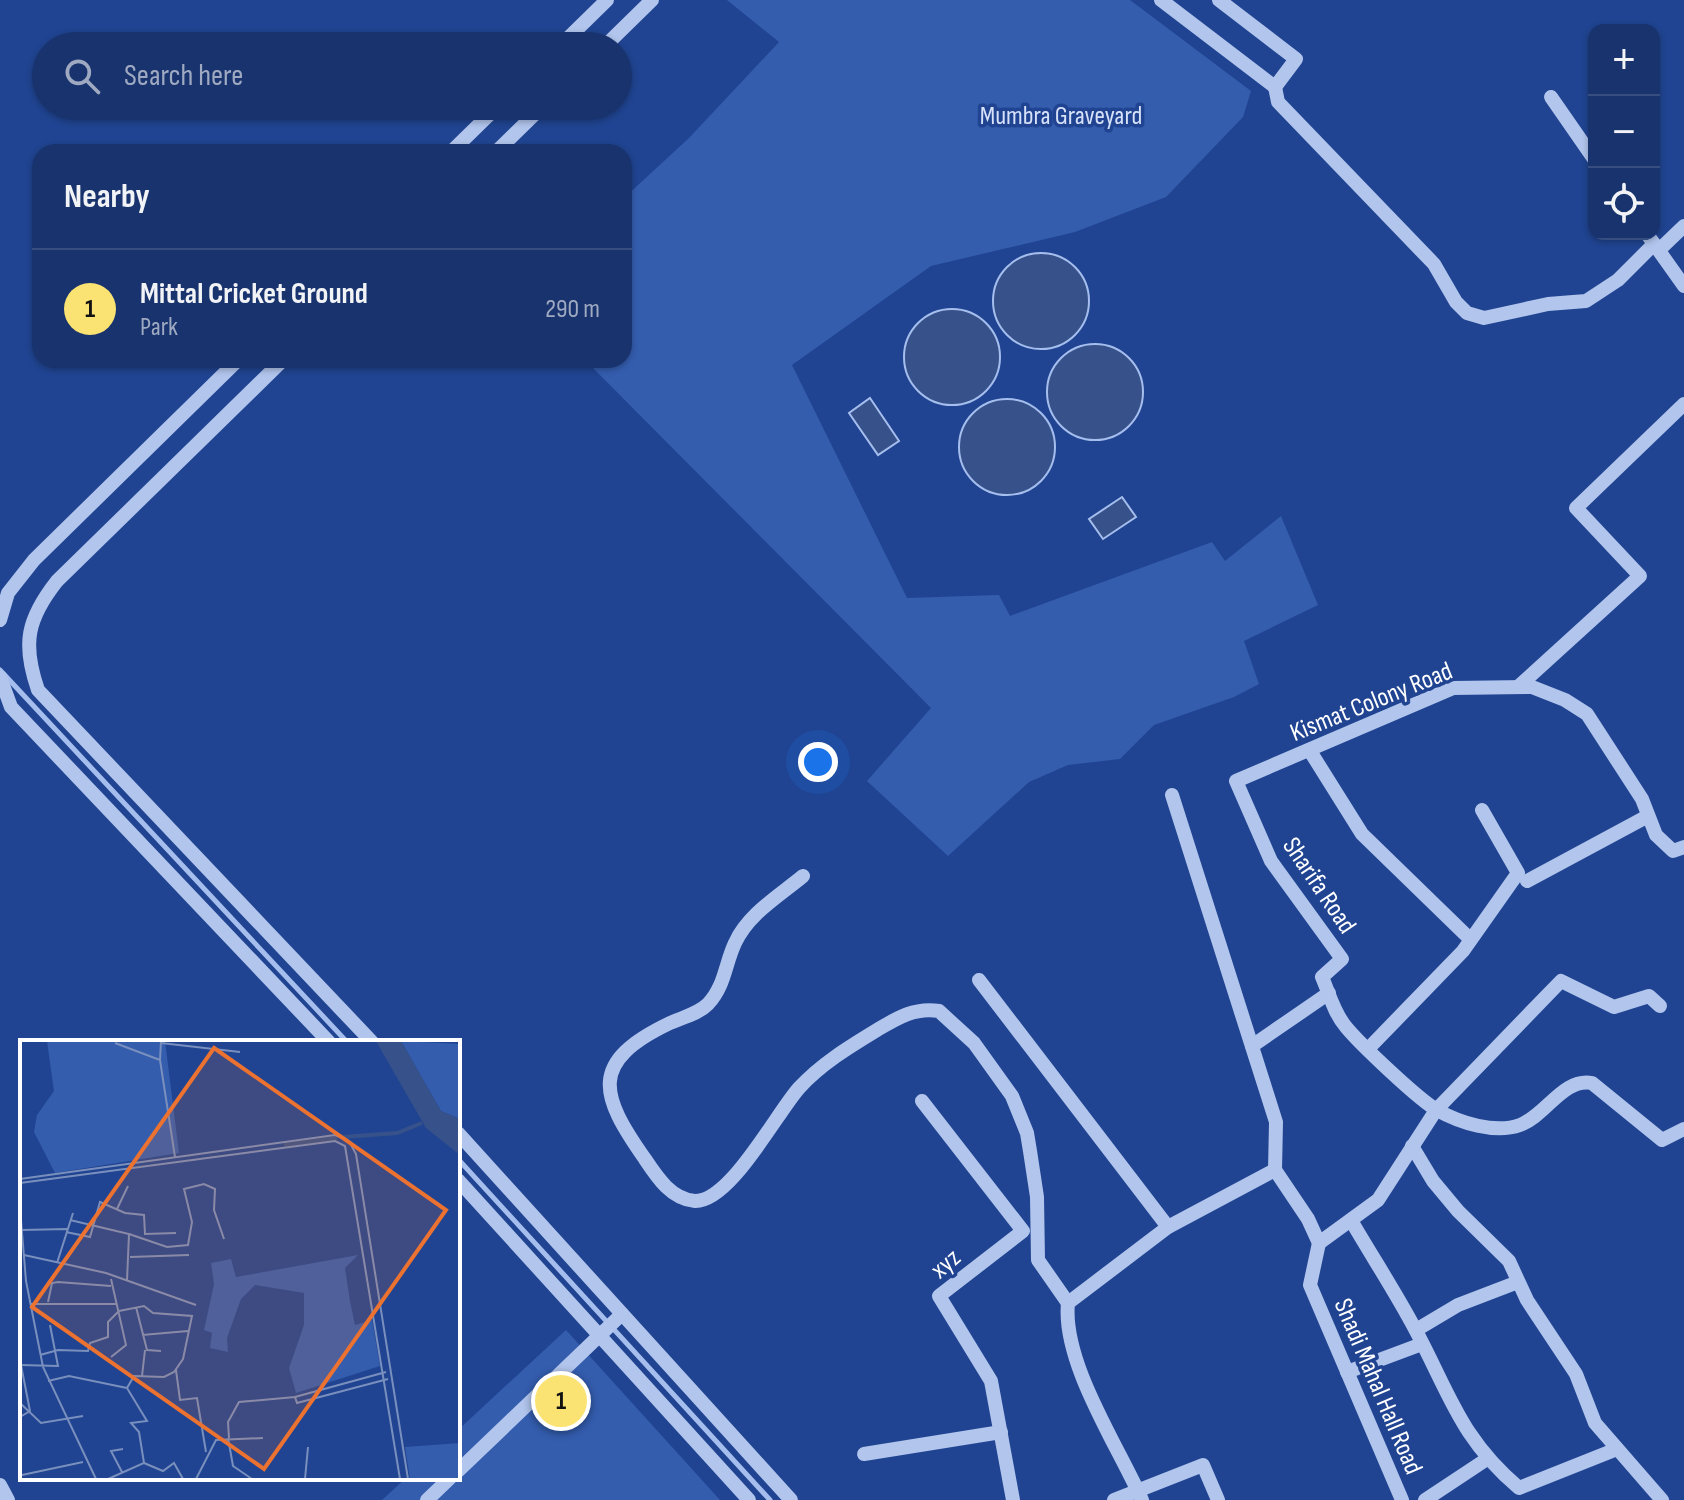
<!DOCTYPE html>
<meta charset="utf-8">
<style>
body{margin:0;font-family:"Sofia Sans Condensed",sans-serif;background:#253f75;color:#f1f3f6}
.controls{position:absolute;right:24px;top:24px;display:grid;overflow:hidden;border-radius:16px;box-shadow:0 2px 6px #0004}
.controls button{width:72px;height:72px;display:grid;place-items:center;padding:0;border:0;border-bottom:2px solid #364e80;background:#18336d;color:#f1f3f6;font:40px sans-serif}
.you{position:absolute;left:818px;top:762px;width:28px;height:28px;margin:-20px;border:6px solid #fff;border-radius:50%;background:#1a73e8;box-shadow:0 0 0 12px #1a73e833}
.badge{display:grid;place-items:center;width:52px;height:52px;border-radius:50%;background:#fae372;color:#111;font-size:26px;font-weight:700}
.pin{position:absolute;translate:-50% -50%;border:4px solid #fff;box-shadow:0 2px 8px #0006}
.list{margin:0;padding:0;list-style:none}
h2{display:flex;justify-content:space-between;align-items:center;height:104px;margin:0;padding:0 32px;font-size:34px}
h2 small{font-size:26px;font-weight:400;color:#9faac2}
.list li{display:grid;grid-template-columns:52px 1fr auto;gap:24px;align-items:center;box-sizing:border-box;height:120px;padding:0 32px;border-top:2px solid #364e80}
.list b{display:block;font-size:30px;white-space:nowrap}
.list p{margin:0;font-size:26px;white-space:nowrap;color:#9faac2}
.list em{font-size:26px;font-style:normal;color:#9faac2}
.icon{flex:none;width:44px;height:44px;fill:none;stroke:currentColor;stroke-width:2;stroke-linecap:round;stroke-linejoin:round}
.map{position:relative;flex:none;width:1684px;height:1500px;overflow:hidden}
.search{position:absolute;background:#18336d;box-shadow:0 2px 6px #0004;left:32px;top:32px;width:600px;height:88px;display:flex;align-items:center;gap:20px;box-sizing:border-box;padding:0 28px;border-radius:44px;color:#9faac2;font-size:30px}
.panel{position:absolute;background:#18336d;box-shadow:0 2px 6px #0004;left:32px;top:144px;width:600px;height:224px;border-radius:24px}
.map>svg:first-child{display:block}
</style>
<div class="map">
<svg width="1684" height="1500" viewBox="0 0 1684 1500">
<rect width="100%" height="100%" fill="#204491"/>
<g fill="#345dae">
<polygon points="727,0 1130,0 1251,91 1243,117 1166,197 1075,232 931,266 792,365 907,598 999,595 1010,616 1212,542 1225,561 1281,516 1318,605 1244,641 1259,684 1234,697 1154,725 1120,759 1068,765 1029,782 948,856 867,781 931,708 585,360 624,360 624,198 689,138 779,42"/>
<polygon points="566,1330 720,1500 382,1500 406,1478 458,1478 458,1430"/>
</g>
<g fill="#37528a" stroke="#a5beee" stroke-width="2">
<circle cx="1041" cy="301" r="48"/>
<circle cx="952" cy="357" r="48"/>
<circle cx="1095" cy="392" r="48"/>
<polygon points="870,398 899,441 878,455 849,413"/>
<circle cx="1007" cy="447" r="48"/>
<polygon points="1122,497 1136,517 1103,539 1089,519"/>
</g>
<g fill="none" stroke-linecap="round" stroke-linejoin="round">
<g stroke="#a5beee" stroke-width="5">
<polyline points="0,670 347,1042"/>
<polyline points="458,1159 770,1500"/>
</g>
<g stroke="#b1c5ed" stroke-width="14">
<polyline points="1161,0 1275,87 1296,59 1219,0"/>
<polyline points="560,46 607,0"/>
<polyline points="605,46 652,0"/>
<polyline points="1275,87 1278,102 1434,264 1456,302 1467,313 1484,318 1548,304 1586,301 1618,280 1654,244"/>
<polyline points="1551,97 1594,159"/>
<polyline points="451,152 498,106"/>
<polyline points="496,152 543,106"/>
<polyline points="1647,234 1684,286"/>
<polyline points="1659,250 1684,226"/>
<path d="M 283,360 L 57,581 C 27,619 22,644 38,690 L 372,1042"/>
<polyline points="0,620 8,593 34,560 238,360"/>
<polyline points="0,677 11,707 329,1042"/>
<polyline points="1519,686 1640,576 1576,508 1684,404"/>
<polyline points="1310,751 1362,834 1469,938"/>
<polyline points="1172,795 1276,1122 1275,1170 1308,1219 1319,1243"/>
<path d="M 1684,847 L 1673,851 L 1656,835 L 1642,799 L 1587,714 L 1565,700 L 1532,687 L 1453,688 L 1236,781 L 1271,861 L 1342,959 L 1322,977 C 1329,993 1334,1013 1346,1027 C 1360,1044 1419,1100 1437,1110 C 1460,1123 1495,1134 1520,1125 C 1545,1116 1564,1077 1592,1083 L 1662,1140 L 1684,1129"/>
<path d="M 803,876 C 779,896 748,914 735,943 C 725,964 725,986 708,1004 C 698,1014 683,1017 670,1023 C 588,1062 600,1095 645,1159 C 657,1177 671,1199 695,1201 C 730,1202 776,1114 799,1088 C 821,1064 849,1047 877,1030 C 897,1018 915,1007 939,1011 L 974,1043 L 1012,1096 L 1027,1133 L 1030,1151 L 1037,1197 L 1038,1260 L 1068,1303"/>
<polyline points="1527,881 1648,816"/>
<polyline points="979,980 1168,1227"/>
<polyline points="1252,1046 1329,993"/>
<polyline points="1368,1049 1463,951 1518,873 1482,810"/>
<polyline points="922,1101 1023,1231 939,1296 991,1381 1013,1500"/>
<polyline points="458,1133 791,1500"/>
<polyline points="1412,1146 1433,1181 1458,1211 1509,1261 1527,1300 1576,1374 1595,1423 1662,1500"/>
<polyline points="458,1180 749,1500"/>
<path d="M 1352,1222 C 1373,1258 1396,1293 1415,1329 C 1450,1394 1460,1438 1519,1488 L 1617,1449"/>
<polyline points="1319,1243 1378,1200 1436,1110 1561,981 1614,1007 1649,996 1660,1006"/>
<polyline points="1319,1243 1310,1285 1402,1500"/>
<polyline points="1416,1330 1458,1305 1518,1282"/>
<polyline points="1347,1372 1422,1344"/>
<polyline points="864,1454 1001,1432"/>
<polyline points="458,1471 622,1314"/>
<polyline points="0,1485 8,1500"/>
<polyline points="427,1500 450,1478"/>
<polyline points="1114,1500 1203,1465 1218,1500"/>
<path d="M 1142,1500 C 1117,1444 1062,1362 1068,1303 L 1168,1227 L 1275,1170"/>
<polyline points="1425,1500 1487,1459"/>
</g>
</g>
<g text-anchor="middle" stroke-width="7" stroke-linejoin="round" paint-order="stroke">
<g font-size="26" fill="#d7e2f9" stroke="#204491">
<text x="1061" y="124">Mumbra Graveyard</text>
</g>
<g font-size="26" fill="#fff" stroke="#204491">
<text transform="translate(1371 701) rotate(-22)" y="9">Kismat Colony Road</text>
<text transform="translate(1320 885) rotate(56)" y="9">Sharifa Road</text>
<text transform="translate(945 1263) rotate(-41)" y="9">xyz</text>
<text transform="translate(1379 1386) rotate(67)" y="9">Shadi Mahal Hall Road</text>
</g>
</g>
<g transform="translate(20 1040)">
<rect width="440" height="440" fill="#204491"/>
<path d="M 27,1 L 145,1 L 159,113 L 35,133 L 14,92 L 17,75 L 34,51 ZM 381,1 L 440,4 L 440,79 L 421,71 ZM 338,215 L 325,228 L 330,261 L 335,285 L 352,280 L 360,326 L 276,353 L 269,328 L 284,285 L 284,253 L 235,245 L 221,259 L 207,298 L 208,312 L 190,308 L 192,293 L 184,290 L 194,244 L 191,223 L 211,219 L 216,237 ZM 440,403 L 440,439 L 390,439 L 385,407 Z" fill="#345dae"/>
<path d="M 356,1 L 381,1 L 421,71 L 440,79 L 440,115 L 406,88 Z" fill="#37528a"/>
<path fill="none" stroke="#37528a" stroke-width="4" d="M 323,97 L 377,93 L 402,83M 264,105 L 317,98"/>
<path fill="none" stroke="#798fbd" stroke-width="2" d="M 95,3 L 140,20 L 141,1M 141,3 L 220,12M 140,20 L 155,117M 0,139 L 315,95 L 329,101 L 336,114 L 388,439M 0,143 L 315,101 L 325,106 L 380,439M 0,168 L 6,241 L 23,327 L 76,439M 97,169 L 108,146M 50,180 L 109,194 L 107,240M 2,190 L 47,189M 46,192 L 70,197 L 80,162 L 105,173 L 124,175 L 125,194 L 156,193M 109,194 L 147,207 L 168,205 L 172,182 L 164,149 L 184,144 L 195,149 L 194,170 L 204,199M 4,215 L 86,233 L 176,265M 110,217 L 169,215M 37,223 L 53,173M 28,262 L 32,243 L 38,242 L 91,246M 11,264 L 96,264M 116,267 L 127,310 L 141,311M 122,295 L 168,291M 20,315 L 38,310 L 68,311 L 70,303 L 88,297 L 88,282 L 99,271 L 124,266 L 133,273 L 172,276 L 163,319 L 154,332 L 144,337 L 114,336 L 107,348M 91,317 L 106,305 L 91,239M 0,325 L 38,326 L 30,285M 156,330 L 160,360 L 177,358 L 186,412M 366,332 L 275,357 L 277,363 L 368,339M 122,336 L 125,310M 28,341 L 49,336 L 107,348M 0,363 L 21,383 L 63,376M 0,377 L 10,371 L 1,325M 208,398 L 213,426 L 232,439M 209,398 L 208,382 L 219,362 L 275,357M 124,423 L 143,431 L 154,423 L 163,439M 102,432 L 91,411 L 103,409M 2,435 L 63,422M 88,439 L 124,423 L 119,392 L 111,383 L 127,381 L 107,348M 176,439 L 196,400 L 243,398M 285,439 L 288,407"/>
<path fill="#eb7230" fill-opacity="0.15" stroke="#eb7230" stroke-width="4" d="M 194,8 L 426,170 L 244,429 L 12,267 Z"/>
<rect width="440" height="440" fill="none" stroke="#fff" stroke-width="4"/>
</g>
</svg>
<div class="controls">
<button>+</button>
<button>−</button>
<button><svg class="icon" aria-label="locate" viewBox="0 0 24 24"><circle cx="12" cy="12" r="6"/><path d="M12 2v4M12 18v4M2 12h4M18 12h4"/></svg></button>
</div>
<div class="you"></div>
<div class="pin badge" style="left:561px;top:1401px">1</div>
<div class="search"><svg class="icon" aria-label="search" viewBox="0 0 24 24"><circle cx="10" cy="10" r="6"/><path d="M15 15l6 6"/></svg>Search here</div>
<section class="panel">
<h2>Nearby<small></small></h2>
<ul class="list">
<li><span class="badge">1</span><div><b>Mittal Cricket Ground</b><p>Park</p></div><em>290 m</em></li>
</ul>
</section>
</div>
